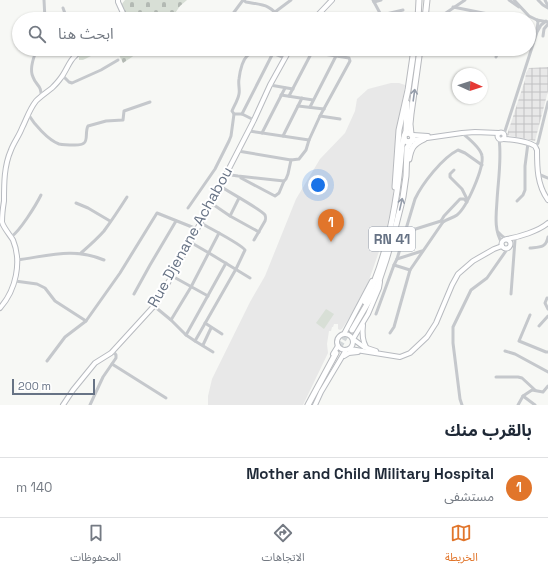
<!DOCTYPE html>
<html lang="ar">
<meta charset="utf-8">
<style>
body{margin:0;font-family:"Space Grotesk","Noto Sans Arabic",sans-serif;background:#f6f6f7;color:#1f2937;direction:rtl}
.compass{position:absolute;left:452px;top:68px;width:36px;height:36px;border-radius:50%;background:#fff;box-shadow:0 1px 3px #0004;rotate:93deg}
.scale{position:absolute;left:12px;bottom:10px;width:83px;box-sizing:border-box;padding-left:4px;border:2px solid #677385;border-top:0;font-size:11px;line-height:14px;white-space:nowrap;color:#677385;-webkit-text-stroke:3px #fff;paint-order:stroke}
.you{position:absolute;left:318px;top:185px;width:14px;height:14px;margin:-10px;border:3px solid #fff;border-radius:50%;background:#1a73e8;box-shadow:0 0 0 6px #1a73e833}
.badge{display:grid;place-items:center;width:26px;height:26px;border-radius:50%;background:#e1752b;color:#fff;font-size:13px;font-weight:700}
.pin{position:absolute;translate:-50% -33px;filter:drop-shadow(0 1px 2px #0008)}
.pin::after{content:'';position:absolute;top:21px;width:14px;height:12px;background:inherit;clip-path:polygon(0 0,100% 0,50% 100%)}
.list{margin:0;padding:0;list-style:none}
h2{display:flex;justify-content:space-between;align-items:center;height:52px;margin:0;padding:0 16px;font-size:17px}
h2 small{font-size:13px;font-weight:400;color:#747a83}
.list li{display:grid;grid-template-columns:26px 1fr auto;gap:12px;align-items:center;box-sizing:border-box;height:60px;padding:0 16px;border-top:1px solid #e0e1e3}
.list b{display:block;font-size:15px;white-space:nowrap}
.list p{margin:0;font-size:13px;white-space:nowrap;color:#747a83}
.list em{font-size:13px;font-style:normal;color:#747a83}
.icon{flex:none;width:22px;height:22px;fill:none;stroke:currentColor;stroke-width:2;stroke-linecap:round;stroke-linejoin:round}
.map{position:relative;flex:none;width:548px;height:405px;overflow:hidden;direction:ltr}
.search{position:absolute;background:#fff;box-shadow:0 1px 3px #0004;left:12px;right:12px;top:12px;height:44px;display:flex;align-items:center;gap:10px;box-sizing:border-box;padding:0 14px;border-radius:22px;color:#747a83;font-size:15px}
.sheet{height:112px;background:#fff}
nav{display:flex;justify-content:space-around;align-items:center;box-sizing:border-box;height:56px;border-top:1px solid #e0e1e3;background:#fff;font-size:11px;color:#747a83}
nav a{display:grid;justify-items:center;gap:2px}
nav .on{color:#e1752b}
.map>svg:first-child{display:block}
</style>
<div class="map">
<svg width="548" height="405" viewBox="0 0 548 405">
<defs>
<pattern id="industrial-grid" width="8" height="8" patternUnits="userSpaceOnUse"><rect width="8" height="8" fill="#e8e8e8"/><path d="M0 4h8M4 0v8" fill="none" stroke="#c0c0c2"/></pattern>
<pattern id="cemetery-stones" width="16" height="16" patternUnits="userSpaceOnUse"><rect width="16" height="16" fill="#d8dfd6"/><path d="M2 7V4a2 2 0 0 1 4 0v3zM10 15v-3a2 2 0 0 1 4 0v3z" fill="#b3b9b3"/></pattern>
</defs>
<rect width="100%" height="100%" fill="#f7f8f5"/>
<polygon fill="#e8e8e8" points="391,83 399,83 405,85 398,126 393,185 393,200 385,234 367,286 359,302 342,329 340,330 338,329 338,324 334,324 333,327 332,327 331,331 329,331 327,344 328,353 303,405 208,405 208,396 212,379 250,302 265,276 296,199 320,159 345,133 355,111 357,99 368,89"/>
<polygon fill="url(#industrial-grid)" points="548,67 548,91 535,141 507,135 525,80 526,73 529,68"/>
<polygon fill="#d8dfd6" points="326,309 334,314 324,329 316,323"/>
<g fill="url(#cemetery-stones)">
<polygon points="125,0 187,0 180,6 171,19 124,19 126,15 121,5"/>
<polygon points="89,49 105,49 83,60 79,60 79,55"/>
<polygon points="108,49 141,49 132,57 123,63 117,51"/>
</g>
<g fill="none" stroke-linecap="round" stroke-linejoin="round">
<polyline stroke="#d3d7d9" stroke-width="5" stroke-dasharray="5 2.5" stroke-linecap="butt" points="336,353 350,329"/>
<g stroke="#b8bbc0" stroke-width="6">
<g id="secondary">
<polyline points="118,0 118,2 123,13 123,19"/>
<polyline points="314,19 332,0"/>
<circle cx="501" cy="136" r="3.5"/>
<polyline points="413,135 428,136"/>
<path d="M 503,139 C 510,139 526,141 533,145 C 536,146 535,147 537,150 C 537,167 537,185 548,200"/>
<polyline points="413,140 462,133 475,132 499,133"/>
<path d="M 507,239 C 519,237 539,231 548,223"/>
<circle cx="506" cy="244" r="4.5"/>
<path d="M 0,308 C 16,290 22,262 13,240 C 10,235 3,227 2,222 C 2,215 3,207 4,201 C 4,183 4,166 11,150 C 14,142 19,136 22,128 C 27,118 29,110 36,101 C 41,96 47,92 52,88 C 55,85 58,82 60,79 C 66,72 69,61 75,56 C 77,53 82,51 85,49"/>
<path d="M 363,325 C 362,333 362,340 366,347"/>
<circle cx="345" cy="342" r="8"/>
<polyline points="344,334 372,281"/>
<polyline points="353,339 368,314 379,288 380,282"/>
<polyline points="353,339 364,347 376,351"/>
<polyline points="350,349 400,357 410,353 427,337 436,323 452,285 458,274 473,261 494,249 502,246"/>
<polyline points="333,354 338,346"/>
<polyline points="344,356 349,353 358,352"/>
<polyline points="63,405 73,390 95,363 111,353 154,306 172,276 220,186 254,120 270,85 290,49"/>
<polyline points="315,405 321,392 346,350"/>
</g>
</g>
<g stroke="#b8babe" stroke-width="7">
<g id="highway">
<polyline points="418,19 419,0"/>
<polyline points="425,19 427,0"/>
<polyline points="405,134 406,131 407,103"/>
<polyline points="411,134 410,124 411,114 420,49"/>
<path d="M 409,159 C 411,148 413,144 424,139"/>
<polyline points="395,187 399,130 408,90 414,49"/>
<path d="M 365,302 C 389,255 398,198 402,145 L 404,138"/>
<path d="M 352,330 L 373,294 L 378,284 L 386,260 L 394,233 L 403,197 L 406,176 L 407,148 L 413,138 L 411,134 C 405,131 401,138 407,142 L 412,141"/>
<polyline points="308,405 336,353"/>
</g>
</g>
<g stroke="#c5c8cc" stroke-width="3">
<polyline points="44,0 45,19"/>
<path d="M 243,0 L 246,2 C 262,5 271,4 280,19"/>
<polyline points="373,0 381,15 382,15 403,10"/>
<polyline points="509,0 519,7"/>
<polyline points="514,0 529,16 537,20 548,22"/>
<polyline points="538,0 543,5 548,8"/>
<polyline points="545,0 548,6"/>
<polyline points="374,2 381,0"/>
<polyline points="453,7 508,18 508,19"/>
<polyline points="63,8 67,19"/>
<polyline points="275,12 291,0"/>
<polyline points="232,15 243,0"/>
<polyline points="437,19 465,0"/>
<polyline points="537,20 538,22 537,30"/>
<polyline points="543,36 544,29 548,24"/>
<path d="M 37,49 C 34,56 29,69 33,77 C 36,86 42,85 41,97"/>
<polyline points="339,56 340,49"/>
<polyline points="496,57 499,49"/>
<polyline points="63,76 69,82 72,83 101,70 118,60"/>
<polyline points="270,85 293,89"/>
<polyline points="281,95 313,100"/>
<polyline points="289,96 312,52"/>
<polyline points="298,106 324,109"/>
<polyline points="310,107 336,56"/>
<path d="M 28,114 C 34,124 48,140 59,144 C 64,145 70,145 75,145 C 78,145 82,145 84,143 C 88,141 85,131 88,126 L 106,121 L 123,120 L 124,111 L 150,102"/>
<polyline points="234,114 242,114 254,120"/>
<polyline points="242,114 273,53"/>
<polyline points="320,116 340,119"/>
<polyline points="249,131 309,140"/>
<polyline points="262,133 285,88"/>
<polyline points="504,134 537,32 541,25 546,21"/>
<polyline points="283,136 302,98"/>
<path d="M 499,139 C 502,158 498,181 497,201 C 496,216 494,230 502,243"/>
<polyline points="535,147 538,143 548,102"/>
<polyline points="291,160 299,159 306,150 309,140 320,116 350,61 349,58 292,49"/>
<polyline points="454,170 450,174 450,177 462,189 467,199"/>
<polyline points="227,173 231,175 238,176 284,181 286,179 288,174 291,160 238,151"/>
<polyline points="538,174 548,178"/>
<polyline points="241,178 275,196 279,193 284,181"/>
<path d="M 220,186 C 227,191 262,210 265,215 C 266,218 266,218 265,221 L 254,240"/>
<polyline points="517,201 523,195 525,190 525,166 528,143"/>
<polyline points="76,203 88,208 110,221"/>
<polyline points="211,203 230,216 259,232"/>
<path d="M 188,208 L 215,169 L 229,141 L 231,136 L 234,114 L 232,111 C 234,106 238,100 239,94 C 240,90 238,84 239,79 C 240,71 242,61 247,56 C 256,47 275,53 285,58"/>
<polyline points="230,216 239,198"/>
<polyline points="441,221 444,216 460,199 464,199 467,202"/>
<path d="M 406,232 L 441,221 L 443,222 C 447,219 453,218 457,215 C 467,207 484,168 482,156 C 481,148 468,138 462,133"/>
<polyline points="498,232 502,236 506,239"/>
<path d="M 11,237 C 20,231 36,205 41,195"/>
<polyline points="190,242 209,253 250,278"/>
<path d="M 530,248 C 540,247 546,248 548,237"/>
<path d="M 81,253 C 89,246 97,239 104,231 C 112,220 120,208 127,197"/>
<polyline points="397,259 422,251"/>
<path d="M 17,260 C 48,256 74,247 104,260"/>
<polyline points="394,265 410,270"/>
<polyline points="172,276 208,296"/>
<polyline points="15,281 37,284 45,288 55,301 86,321"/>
<polyline points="134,294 150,265 176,221"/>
<polyline points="511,294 515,240"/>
<polyline points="547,298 545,303 548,309"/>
<path d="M 154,306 L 171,320 L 186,335 L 195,341 L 236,269 L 245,250 C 241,244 209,228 201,223"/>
<path d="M 376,314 L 394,265 L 397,259 L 415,199 C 422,184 442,158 458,150 L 465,153 L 482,165"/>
<polyline points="530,315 519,341 546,352 548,352"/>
<polyline points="171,320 191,287 219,233"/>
<polyline points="205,323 222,334"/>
<polyline points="539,326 548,316"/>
<polyline points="390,333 394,327 410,270 443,222"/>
<polyline points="186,335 226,263"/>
<polyline points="195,341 213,352"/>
<polyline points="203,345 211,328"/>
<polyline points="505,351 515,354 548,372"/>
<polyline points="47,361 65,337 86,321 120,273 157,213 197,229"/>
<polyline points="112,364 166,398"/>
<polyline points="496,377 518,377 522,378 535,390"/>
<polyline points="523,396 535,405"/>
<polyline points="90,405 103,377 116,358 116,355 113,351"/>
<polyline points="462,405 460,399 453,343 453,327 471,290 487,278 508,248"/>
<polyline points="518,405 523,396 532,390 543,392 548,386"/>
</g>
<use href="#secondary" stroke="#fff" stroke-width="4"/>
<use href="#highway" stroke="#fff" stroke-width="5"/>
</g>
<defs><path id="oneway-shaft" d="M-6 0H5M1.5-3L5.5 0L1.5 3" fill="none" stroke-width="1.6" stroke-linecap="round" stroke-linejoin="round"/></defs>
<g stroke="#959daa">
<use href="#oneway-shaft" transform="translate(414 95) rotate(-82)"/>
<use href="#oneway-shaft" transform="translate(401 204) rotate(-77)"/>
</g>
<g text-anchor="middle" stroke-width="4" stroke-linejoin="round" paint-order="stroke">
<rect fill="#fff" stroke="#959daa" stroke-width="1" x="369" y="227" width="46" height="24" rx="3"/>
<g font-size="14" font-weight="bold" fill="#677385">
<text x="392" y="244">RN 41</text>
</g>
<g font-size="15" fill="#677385" stroke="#fff">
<text transform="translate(190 237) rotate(-61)" y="5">Rue Djenane Achabou</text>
</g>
</g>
</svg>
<svg class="compass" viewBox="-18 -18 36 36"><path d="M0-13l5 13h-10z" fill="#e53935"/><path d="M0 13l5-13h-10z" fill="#747a83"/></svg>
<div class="scale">200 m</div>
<div class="you"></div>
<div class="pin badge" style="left:331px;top:242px">1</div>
<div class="search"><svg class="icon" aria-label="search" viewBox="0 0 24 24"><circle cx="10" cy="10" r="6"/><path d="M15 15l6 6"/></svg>ابحث هنا</div>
</div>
<section class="sheet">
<h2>بالقرب منك<small></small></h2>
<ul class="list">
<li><span class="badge">1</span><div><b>Mother and Child Military Hospital</b><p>مستشفى</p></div><em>140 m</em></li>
</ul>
</section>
<nav>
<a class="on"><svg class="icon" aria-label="map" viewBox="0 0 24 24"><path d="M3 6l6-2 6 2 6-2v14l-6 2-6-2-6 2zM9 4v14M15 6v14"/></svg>الخريطة</a>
<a><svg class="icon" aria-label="directions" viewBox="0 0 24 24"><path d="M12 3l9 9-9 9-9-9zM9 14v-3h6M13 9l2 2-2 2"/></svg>الاتجاهات</a>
<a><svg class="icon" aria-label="saved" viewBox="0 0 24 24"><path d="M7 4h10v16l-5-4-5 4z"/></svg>المحفوظات</a>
</nav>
